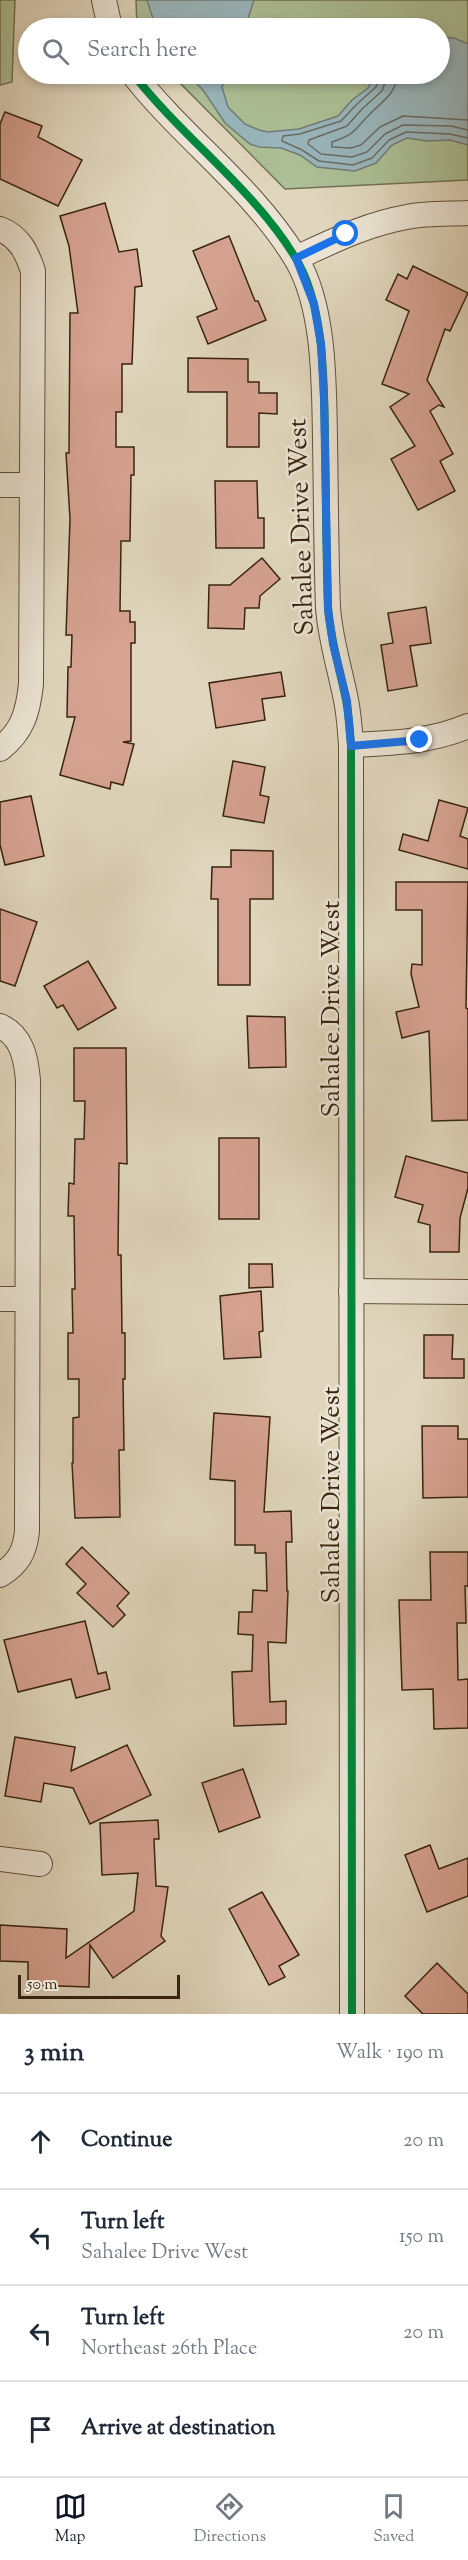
<!DOCTYPE html>
<meta charset="utf-8">
<style>
body{margin:0;font-family:"Sorts Mill Goudy",serif;background:#f2f2f3;color:#1f2937}
.scale{position:absolute;left:18px;bottom:15px;width:162px;box-sizing:border-box;padding-left:6px;border:3px solid #39240f;border-top:0;font-size:16px;line-height:21px;white-space:nowrap;color:#39240f;-webkit-text-stroke:4px #ebe4d4;paint-order:stroke}
.stop{position:absolute;width:18px;height:18px;margin:-14px;border:4px solid #1a73e8;border-radius:50%;background:#fff}
.stop.end{background:#1a73e8;border-color:#fff;box-shadow:0 2px 6px #0008}
.list{margin:0;padding:0;list-style:none}
h2{display:flex;justify-content:space-between;align-items:center;height:78px;margin:0;padding:0 24px;font-size:26px}
h2 small{font-size:20px;font-weight:400;color:#747a83}
.list li{display:grid;grid-template-columns:39px 1fr auto;gap:18px;align-items:center;box-sizing:border-box;height:96px;padding:0 24px;border-top:2px solid #e0e1e3}
.list b{display:block;font-size:22px;white-space:nowrap}
.list p{margin:0;font-size:20px;white-space:nowrap;color:#747a83}
.list em{font-size:20px;font-style:normal;color:#747a83}
.icon{flex:none;width:33px;height:33px;fill:none;stroke:currentColor;stroke-width:2;stroke-linecap:round;stroke-linejoin:round}
.map{position:relative;flex:none;width:468px;height:2014px;overflow:hidden}
.search{position:absolute;background:#fff;box-shadow:0 3px 9px #0003;left:18px;right:18px;top:18px;height:66px;display:flex;align-items:center;gap:15px;box-sizing:border-box;padding:0 21px;border-radius:33px;color:#747a83;font-size:22px}
.sheet{height:462px;background:#fff}
nav{display:flex;justify-content:space-around;align-items:center;box-sizing:border-box;height:84px;border-top:2px solid #e0e1e3;background:#fff;font-size:16px;color:#747a83}
nav a{display:grid;justify-items:center;gap:3px}
nav .on{color:#111827}
.map>svg:first-child{display:block}
</style>
<div class="map">
<svg width="468" height="2014" viewBox="0 0 468 2014">
<rect width="100%" height="100%" fill="#e0d6bd"/>
<filter id="stains"><feTurbulence type="fractalNoise" baseFrequency=".00333" numOctaves="4"/><feColorMatrix values="0 0 0 0 .2 0 0 0 0 .09 0 0 0 0 .02 0 0 0 .5 -.17"/></filter>
<radialGradient id="worn" r=".72"><stop offset=".6" stop-color="#630" stop-opacity="0"/><stop offset="1" stop-color="#630" stop-opacity=".3"/></radialGradient>
<g fill="#acbf96" stroke="#727252" stroke-width="1.5">
<polygon points="0,0 15,0 12,82 0,85"/>
<polygon points="136,0 468,0 468,180 285,189 171,74 440,74 440,28 137,28"/>
</g>
<g fill="#99b6bc" stroke="#737c77" stroke-width="1.5">
<polygon points="147,0 254,0 245,28 156,28"/>
<polygon points="440,37 454,38 468,44 468,145 450,140 428,141 407,138 392,145 376,163 355,171 317,167 300,155 281,148 259,147 250,144 225,123 203,90 187,74 227,74 222,87 228,107 245,124 259,130 268,132 299,129 338,116 352,100 368,88 375,74 440,74"/>
</g>
<g fill="none" stroke-linecap="round" stroke-linejoin="round">
<g stroke="#696d66" stroke-width="1.5">
<polyline points="380,74 376,87 357,104 341,121 300,134 283,136 282,141 302,150 319,161 353,165 372,158 389,140 406,132 450,134 468,138"/>
<polyline points="388,74 382,91 362,109 347,126 309,140 308,144 321,154 352,157 367,152 385,134 403,125 451,126 468,130"/>
<path d="M 397,74 C 396,95 382,101 369,115 C 352,132 357,133 332,142 L 332,147 L 351,148 L 361,145 L 380,127 L 403,116 L 468,120"/>
</g>
</g>
<g fill="#d6a291" stroke="#39240f" stroke-width="1.5">
<polygon points="5,112 42,126 38,137 82,160 58,206 0,179 0,124"/>
<polygon points="105,203 119,252 137,249 142,286 135,287 132,364 122,364 122,412 116,412 116,447 134,447 134,475 131,475 130,541 121,541 120,611 130,611 130,622 135,622 135,643 131,643 131,741 123,742 134,744 123,785 111,782 110,789 60,775 75,717 67,717 68,667 71,667 72,635 66,635 70,519 66,453 69,453 70,313 78,313 69,246 60,216"/>
<polygon points="229,236 255,301 258,301 266,320 208,344 197,317 217,309 193,251"/>
<polygon points="413,266 468,293 450,331 445,329 427,380 444,407 439,405 430,411 453,454 440,461 455,491 418,510 391,459 415,446 390,407 409,394 382,384 409,311 386,300 398,274 407,279"/>
<polygon points="188,358 248,359 248,382 259,382 259,393 277,393 277,414 259,413 259,447 227,447 227,392 188,392"/>
<polygon points="215,481 257,481 258,518 264,518 264,548 216,548"/>
<polygon points="262,558 280,579 260,596 259,608 245,608 244,629 208,628 209,585 230,585"/>
<polygon points="426,607 431,643 410,646 417,686 388,691 381,645 393,643 388,613"/>
<polygon points="281,672 285,696 262,699 265,720 216,728 209,683"/>
<polygon points="233,761 265,767 260,795 269,797 264,823 223,816"/>
<polygon points="31,796 44,856 5,865 0,845 0,802"/>
<polygon points="439,800 468,808 460,836 468,839 468,869 399,850 403,834 428,841"/>
<polygon points="231,850 273,851 273,899 250,899 250,985 218,985 218,899 211,899 212,867 231,867"/>
<polygon points="396,882 468,882 466,1008 468,1009 468,1120 432,1121 429,1031 402,1038 396,1012 419,1007 411,974 412,964 422,965 422,910 396,910"/>
<polygon points="0,909 37,922 15,986 0,981"/>
<polygon points="88,961 116,1008 78,1030 63,1005 57,1008 44,986"/>
<polygon points="247,1016 285,1017 286,1067 249,1068"/>
<polygon points="74,1048 126,1048 127,1164 119,1163 118,1255 121,1255 122,1333 125,1333 125,1379 123,1379 124,1450 119,1450 120,1517 75,1518 72,1463 73,1463 73,1418 79,1417 79,1379 68,1379 68,1333 73,1333 72,1289 75,1289 74,1216 68,1216 69,1183 74,1184 75,1139 84,1139 85,1101 74,1101"/>
<rect x="219" y="1138" width="40" height="81"/>
<polygon points="406,1156 468,1173 468,1188 460,1218 459,1252 430,1252 430,1225 418,1222 423,1205 395,1197"/>
<polygon points="249,1264 272,1264 273,1287 249,1288"/>
<polygon points="261,1291 263,1331 259,1332 261,1357 224,1359 220,1296"/>
<polygon points="424,1335 453,1335 452,1359 464,1359 464,1378 424,1378"/>
<polygon points="214,1413 270,1417 264,1512 291,1511 292,1542 286,1542 287,1591 288,1591 286,1643 268,1642 270,1702 286,1701 286,1724 234,1726 232,1672 252,1671 253,1635 238,1634 239,1612 252,1612 253,1590 267,1591 266,1553 255,1553 255,1545 235,1545 235,1481 210,1479"/>
<polygon points="422,1426 458,1426 458,1439 468,1439 468,1497 423,1498"/>
<polygon points="82,1547 129,1593 117,1606 125,1615 113,1627 77,1593 86,1584 66,1564"/>
<polygon points="430,1552 468,1552 468,1586 465,1586 466,1623 457,1623 458,1680 468,1679 468,1728 434,1729 433,1689 402,1690 399,1600 431,1600"/>
<polygon points="85,1621 98,1674 106,1672 110,1689 76,1698 71,1679 18,1692 4,1640"/>
<polygon points="15,1737 75,1747 71,1771 127,1745 151,1795 90,1824 73,1788 44,1783 41,1802 5,1796"/>
<polygon points="243,1769 260,1817 219,1832 202,1783"/>
<polygon points="158,1820 159,1839 154,1839 156,1886 168,1887 161,1936 165,1941 113,1978 90,1945 89,1987 28,1985 28,1962 0,1961 0,1925 67,1929 66,1958 134,1911 138,1873 102,1875 100,1823"/>
<polygon points="430,1845 439,1869 468,1858 468,1896 427,1912 405,1855"/>
<polygon points="262,1892 299,1955 279,1966 285,1977 269,1985 229,1909"/>
<polygon points="437,1963 468,1994 468,2014 423,2014 405,1996"/>
</g>
<g fill="none" stroke-linecap="round" stroke-linejoin="round">
<g stroke="#63503a" stroke-width="26">
<g id="street">
<polyline points="104,0 110,28"/>
<path d="M 133,74 C 183,138 252,187 295,257 C 325,305 324,383 325,439 C 326,495 326,551 328,607 C 330,639 340,669 346,700 C 349,715 350,731 351,745 L 352,2014"/>
<path d="M 0,229 C 20,237 27,253 33,271 L 31,684 C 28,712 23,731 0,749"/>
<path d="M 296,258 C 333,241 367,224 407,217 C 426,213 448,214 468,213"/>
<polyline points="0,485 30,485"/>
<path d="M 351,745 C 392,743 431,742 468,726"/>
<path d="M 0,1026 C 22,1036 26,1058 28,1080 L 27,1531 C 25,1552 18,1564 0,1575"/>
<polyline points="351,1291 468,1292"/>
<polyline points="0,1299 26,1299"/>
<polyline points="0,1859 40,1864"/>
</g>
</g>
<use href="#street" stroke="#ebe4d4" stroke-width="24"/>
<g stroke="#ebe4d4" stroke-width="11">
<path id="cycleway" d="M 133,74 C 183,138 252,187 295,257 C 325,305 324,383 325,439 C 326,495 326,551 328,607 C 330,639 340,669 346,700 C 349,715 350,731 351,745 L 352,2014"/>
</g>
<use href="#cycleway" stroke="#00873e" stroke-width="8"/>
</g>
<g fill="none" stroke-linecap="round" stroke-linejoin="round">
<polyline stroke="#1a73e8" stroke-width="8" points="346,234 296,258 314,304 321,344 324,399 328,609 333,644 347,701 351,746 420,740"/>
</g>
<g text-anchor="middle" stroke-width="5" stroke-linejoin="round" paint-order="stroke">
<g font-size="26" fill="#39240f" stroke="#ebe4d4">
<text transform="translate(300 527) rotate(-92)" y="9">Sahalee Drive West</text>
<text transform="translate(330 1009) rotate(-90)" y="9">Sahalee Drive West</text>
<text transform="translate(330 1495) rotate(-90)" y="9">Sahalee Drive West</text>
</g>
</g>
<rect width="100%" height="100%" filter="url(#stains)"/>
<rect width="100%" height="100%" fill="url(#worn)"/>
</svg>
<div class="scale">50 m</div>
<div class="stop" style="left:346px;top:234px"></div>
<div class="stop end" style="left:420px;top:740px"></div>
<div class="search"><svg class="icon" aria-label="search" viewBox="0 0 24 24"><circle cx="10" cy="10" r="6"/><path d="M15 15l6 6"/></svg>Search here</div>
</div>
<section class="sheet">
<h2>3 min<small>Walk · 190 m</small></h2>
<ul class="list">
<li><svg class="icon" aria-label="ahead" viewBox="0 0 24 24"><path d="M12 20V5M6 11l6-6 6 6"/></svg><div><b>Continue</b></div><em>20 m</em></li>
<li><svg class="icon" aria-label="left" viewBox="0 0 24 24"><path d="M17 20v-9H6M10 6l-5 5 5 5"/></svg><div><b>Turn left</b><p>Sahalee Drive West</p></div><em>150 m</em></li>
<li><svg class="icon" aria-label="left" viewBox="0 0 24 24"><path d="M17 20v-9H6M10 6l-5 5 5 5"/></svg><div><b>Turn left</b><p>Northeast 26th Place</p></div><em>20 m</em></li>
<li><svg class="icon" aria-label="arrive" viewBox="0 0 24 24"><path d="M6 21V4h12l-3 4 3 4H6"/></svg><div><b>Arrive at destination</b></div></li>
</ul>
</section>
<nav>
<a class="on"><svg class="icon" aria-label="map" viewBox="0 0 24 24"><path d="M3 6l6-2 6 2 6-2v14l-6 2-6-2-6 2zM9 4v14M15 6v14"/></svg>Map</a>
<a><svg class="icon" aria-label="directions" viewBox="0 0 24 24"><path d="M12 3l9 9-9 9-9-9zM9 14v-3h6M13 9l2 2-2 2"/></svg>Directions</a>
<a><svg class="icon" aria-label="saved" viewBox="0 0 24 24"><path d="M7 4h10v16l-5-4-5 4z"/></svg>Saved</a>
</nav>
